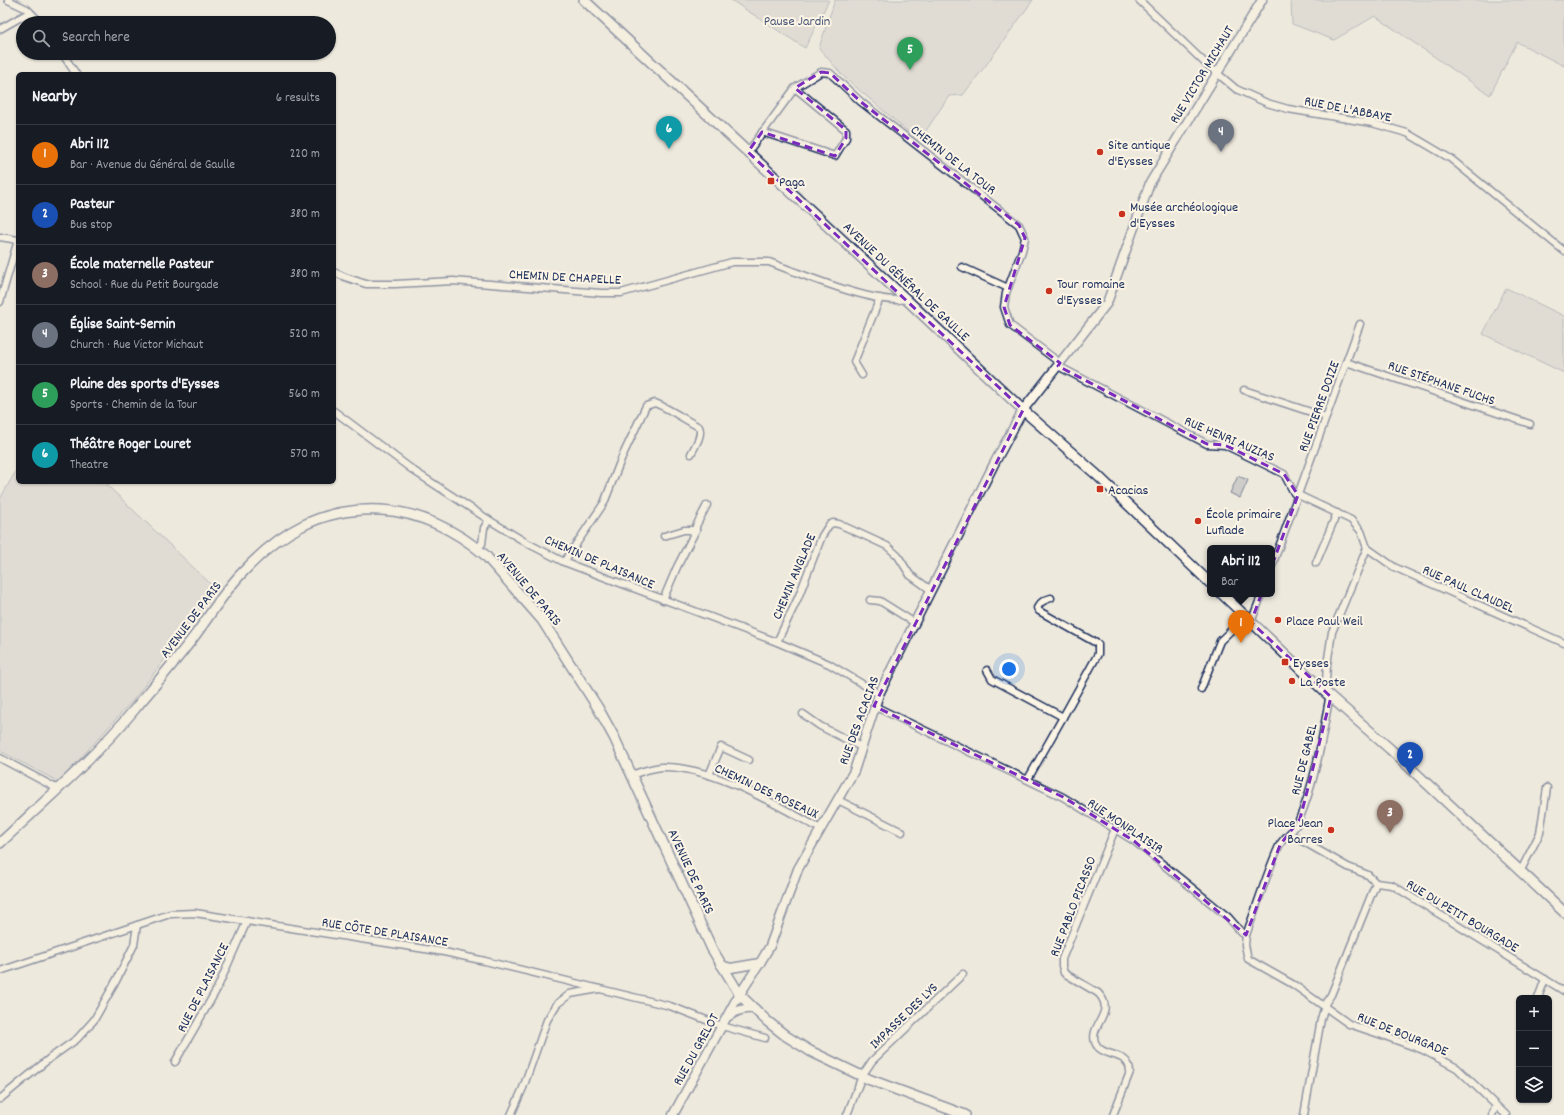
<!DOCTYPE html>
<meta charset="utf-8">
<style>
body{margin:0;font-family:Dekko,sans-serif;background:#20242c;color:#f1f3f6}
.controls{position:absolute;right:12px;bottom:12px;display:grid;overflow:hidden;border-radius:6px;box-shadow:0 1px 3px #0004}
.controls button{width:36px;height:36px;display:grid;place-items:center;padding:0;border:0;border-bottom:1px solid #363941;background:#171b24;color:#f1f3f6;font:20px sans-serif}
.you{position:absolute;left:1009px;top:669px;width:14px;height:14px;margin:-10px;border:3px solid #fff;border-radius:50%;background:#1a73e8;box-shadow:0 0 0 6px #1a73e833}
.badge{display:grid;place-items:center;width:26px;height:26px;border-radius:50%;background:#7c3aed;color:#fff;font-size:13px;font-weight:700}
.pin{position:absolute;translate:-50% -33px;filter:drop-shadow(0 1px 2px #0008)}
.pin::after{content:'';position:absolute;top:21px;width:14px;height:12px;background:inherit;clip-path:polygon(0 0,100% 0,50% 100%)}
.popup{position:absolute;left:1207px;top:545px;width:68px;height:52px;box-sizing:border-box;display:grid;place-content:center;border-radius:6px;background:#171b24;filter:drop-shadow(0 1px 3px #0005);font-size:13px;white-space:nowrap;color:#9ea1a6}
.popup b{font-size:15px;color:#f1f3f6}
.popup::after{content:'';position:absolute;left:50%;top:100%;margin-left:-8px;border:8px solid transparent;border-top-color:#171b24}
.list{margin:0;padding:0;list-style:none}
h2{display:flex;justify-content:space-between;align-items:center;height:52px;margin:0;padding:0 16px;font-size:17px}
h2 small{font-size:13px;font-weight:400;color:#9ea1a6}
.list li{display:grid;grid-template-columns:26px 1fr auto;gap:12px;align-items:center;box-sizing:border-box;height:60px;padding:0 16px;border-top:1px solid #363941}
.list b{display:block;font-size:15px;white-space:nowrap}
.list p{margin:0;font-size:13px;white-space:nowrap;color:#9ea1a6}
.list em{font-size:13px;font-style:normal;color:#9ea1a6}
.icon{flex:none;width:22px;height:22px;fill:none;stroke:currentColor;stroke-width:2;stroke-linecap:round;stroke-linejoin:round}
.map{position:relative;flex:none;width:1564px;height:1115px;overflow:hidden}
.search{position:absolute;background:#171b24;box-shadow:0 1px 3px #0004;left:16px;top:16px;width:320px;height:44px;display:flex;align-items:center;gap:10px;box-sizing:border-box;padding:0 14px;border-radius:22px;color:#9ea1a6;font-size:15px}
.panel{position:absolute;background:#171b24;box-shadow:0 1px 3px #0004;left:16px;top:72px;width:320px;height:412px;border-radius:6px}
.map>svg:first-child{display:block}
</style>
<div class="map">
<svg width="1564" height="1115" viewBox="0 0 1564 1115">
<rect width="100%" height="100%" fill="#eee9dd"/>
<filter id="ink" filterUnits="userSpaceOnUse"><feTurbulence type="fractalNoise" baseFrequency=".025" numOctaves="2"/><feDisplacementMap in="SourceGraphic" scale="8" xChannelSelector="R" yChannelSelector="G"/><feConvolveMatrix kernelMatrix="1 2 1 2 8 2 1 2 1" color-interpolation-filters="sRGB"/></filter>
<g filter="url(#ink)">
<g fill="#cfcdca" stroke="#757e94">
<polygon points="731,0 829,0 805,48"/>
<polygon points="835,0 1033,0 986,65 963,95 949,96 919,141 843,76 819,48"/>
<polygon points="1291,0 1564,0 1564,66 1517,42 1490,95 1375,16 1334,40 1292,24"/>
<polygon points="1506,288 1564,316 1564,373 1483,334"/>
<polygon points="18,467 18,482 111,482 107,485 217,590 135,698 59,782 0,751 0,499"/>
<polygon points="1238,476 1248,480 1240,498 1230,493"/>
</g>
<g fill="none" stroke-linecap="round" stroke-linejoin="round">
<g stroke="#1b2f5e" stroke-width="9">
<g id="minor">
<polyline points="8,0 27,9 41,23"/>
<polyline points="1139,0 1204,62 1236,89 1267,103 1288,109 1372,123 1407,133 1451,159 1564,251"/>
<polyline points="0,29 30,12"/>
<polyline points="62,53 76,74"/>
<polyline points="762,132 835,156 846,138 846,130 795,88"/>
<polyline points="748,152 795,88 821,72 830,73 861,102 1019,225 1025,238 1022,251 1006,293 1004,307 1010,325 1060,363"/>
<polyline points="0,237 18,240"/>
<polyline points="962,267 1008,288"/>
<path d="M 334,272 L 345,277 L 366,284 L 395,284 L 453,281 L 601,293 L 621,293 L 732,262 L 769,262 C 799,273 877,306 906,299"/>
<polyline points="0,302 18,240"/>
<polyline points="1346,362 1530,424"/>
<polyline points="1058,366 1207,444 1225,445 1284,474 1294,493 1351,520 1361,531 1367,548 1332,632 1327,665 1326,681 1320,688"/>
<polyline points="862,375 854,362 880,298"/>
<polyline points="1244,390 1326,417"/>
<polyline points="334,411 414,471 489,520 527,543 564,562 777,642 829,664 879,694"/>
<polyline points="696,530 696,526 707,505"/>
<polyline points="476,547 482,544 484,528 489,520"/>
<polyline points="1367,548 1394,567 1564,643"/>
<path d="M 564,562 L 604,503 L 622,457 L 646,406 L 655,403 C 670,409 684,419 699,427 C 703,435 695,446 691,454"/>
<polyline points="1316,563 1337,513"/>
<polyline points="1272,566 1360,324"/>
<path d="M 1051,598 C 1044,600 1040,602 1037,608 L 1039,611 L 1098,644 L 1098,654 L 1063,717"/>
<polyline points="663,600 677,567 696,530 684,530 664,536"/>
<polyline points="870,600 880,601 915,623"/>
<polyline points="1251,622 1262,594"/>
<polyline points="777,642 798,598 822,536 829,525 833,523 839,524 887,546 898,556 910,575 931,590"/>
<polyline points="987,670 992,679 1063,717 1028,779"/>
<polyline points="1201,689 1220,641 1246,616"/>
<polyline points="874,706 1063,797 1134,841 1228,917 1242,933 1246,935 1245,945 1248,959 1294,985 1349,1024 1382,1035 1423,1050 1457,1068 1506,1115"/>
<polyline points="803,714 820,726 861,747"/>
<polyline points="0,758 58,789"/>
<path d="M 632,775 C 642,771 651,768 662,767 C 713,766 776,805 821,829"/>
<polyline points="709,775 721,747 749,760"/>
<polyline points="838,800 902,832"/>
<polyline points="1290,834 1348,867 1368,875 1376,883 1392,885 1564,991"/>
<polyline points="1520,872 1540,833 1547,788"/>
<path d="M 1246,935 C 1257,906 1266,875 1279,846 C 1284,836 1295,831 1299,820 C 1315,782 1322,740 1329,699 L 1331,697"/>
<polyline points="0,971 170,914 195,913 444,952 485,961 670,1006 722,1026 765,1038"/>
<polyline points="1538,998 1545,979"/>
<polyline points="175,1062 217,989 247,921"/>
<polyline points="0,1099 50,1058 77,1039 94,1020 116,981 134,945 137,925"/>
<polyline points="511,1115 523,1088 547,1020 557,1004 570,994 599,989"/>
<polyline points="847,1115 862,1076 872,1061 963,974"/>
<path d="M 1113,1115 L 1130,1072 C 1130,1050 1101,1059 1095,1042 C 1089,1025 1117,1012 1098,993 L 1064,973 L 1062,966 L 1062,959 L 1115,829"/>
<polyline points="1304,1115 1321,1019 1326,1002 1331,995 1376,883"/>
<polyline points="1492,1115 1496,1106"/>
</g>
</g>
<g stroke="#1b2f5e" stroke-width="11">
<g id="tertiary">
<polyline points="721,965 731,968 760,963"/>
<path d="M 729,1016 C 738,1010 744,1008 755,1009"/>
<polyline points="673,1115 736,1000 760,963 770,946 798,869 854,771 879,694 994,464 1023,410 1107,303 1150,183 1262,0"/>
</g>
</g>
<g stroke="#1b2f5e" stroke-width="12">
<g id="secondary">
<polyline points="584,0 906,299 1023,410 1097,475 1210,583"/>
<polyline points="1222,594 1324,691 1390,749 1564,912"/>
<path d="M 0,843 C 46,800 94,758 134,710 C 154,686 174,663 193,638 C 209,617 223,593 241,574 C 280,532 322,507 381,510 C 419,512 456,530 485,555 L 542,620 L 598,708 L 614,737 L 712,949 L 740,995 L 767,1021 L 786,1036 L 810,1051 L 868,1079 L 965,1115"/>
</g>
</g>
<use href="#minor" stroke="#fcf5e5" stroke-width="6"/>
<use href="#tertiary" stroke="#fcf5e5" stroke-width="8"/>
<use href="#secondary" stroke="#fcf5e5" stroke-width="9"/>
</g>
</g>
<path d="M0 0H1564V1115H0ZM 821,72 L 830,73 L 861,102 L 1019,225 L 1025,238 L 1004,307 L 1010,325 L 1060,363 L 1058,366 L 1207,444 L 1225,445 L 1284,474 L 1298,495 L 1251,622 L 1331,697 L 1300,819 L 1280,845 L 1246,935 L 1134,841 L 1063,797 L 874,706 L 1023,410 L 748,152 L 762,132 L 835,156 L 846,138 L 846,130 L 795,88 Z" fill="#eee9dd" fill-opacity=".55" fill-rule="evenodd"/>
<path fill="none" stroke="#7b2cbf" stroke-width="3" stroke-dasharray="8 5" stroke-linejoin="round" d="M 821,72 L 830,73 L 861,102 L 1019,225 L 1025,238 L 1004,307 L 1010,325 L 1060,363 L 1058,366 L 1207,444 L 1225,445 L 1284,474 L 1298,495 L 1251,622 L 1331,697 L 1300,819 L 1280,845 L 1246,935 L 1134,841 L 1063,797 L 874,706 L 1023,410 L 748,152 L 762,132 L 835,156 L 846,138 L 846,130 L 795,88 Z"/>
<g fill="#c8321e" stroke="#fcf5e5" stroke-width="1.5">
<circle cx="1100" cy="152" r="4"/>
<rect x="767" y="177" width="8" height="8" rx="2"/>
<circle cx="1122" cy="214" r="4"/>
<circle cx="1049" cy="291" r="4"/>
<rect x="1096" y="485" width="8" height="8" rx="2"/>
<circle cx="1198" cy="521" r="4"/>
<circle cx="1278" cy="620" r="4"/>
<rect x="1281" y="658" width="8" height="8" rx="2"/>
<circle cx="1292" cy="681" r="4"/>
<circle cx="1331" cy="830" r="4"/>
</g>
<g text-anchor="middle" stroke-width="4" stroke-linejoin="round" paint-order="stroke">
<g font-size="14" fill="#485679" stroke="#fcf5e5">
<text x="797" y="25">Pause Jardin</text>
</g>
<g font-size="14" fill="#1b2f5e" stroke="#fcf5e5">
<text transform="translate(1201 74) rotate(-59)" y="5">RUE VICTOR MICHAUT</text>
<text transform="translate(1348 108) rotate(11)" y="5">RUE DE L'ABBAYE</text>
<text transform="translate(954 159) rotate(38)" y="5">CHEMIN DE LA TOUR</text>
<text transform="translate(565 276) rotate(3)" y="5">CHEMIN DE CHAPELLE</text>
<text transform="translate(907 281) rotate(43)" y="5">AVENUE DU GÉNÉRAL DE GAULLE</text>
<text transform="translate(1442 382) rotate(19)" y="5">RUE STÉPHANE FUCHS</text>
<text transform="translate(1318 406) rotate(-70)" y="5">RUE PIERRE DOIZE</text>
<text transform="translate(1230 438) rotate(23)" y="5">RUE HENRI AUZIAS</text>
<text transform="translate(600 561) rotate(23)" y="5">CHEMIN DE PLAISANCE</text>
<text transform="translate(793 576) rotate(-67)" y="5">CHEMIN ANGLADE</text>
<text transform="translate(530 588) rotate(50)" y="5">AVENUE DE PARIS</text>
<text transform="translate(1469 588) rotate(24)" y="5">RUE PAUL CLAUDEL</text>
<text transform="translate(190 619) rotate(-53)" y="5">AVENUE DE PARIS</text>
<text transform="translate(858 720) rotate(-70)" y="5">RUE DES ACACIAS</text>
<text transform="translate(1303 759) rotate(-76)" y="5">RUE DE GABEL</text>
<text transform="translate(767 790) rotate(25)" y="5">CHEMIN DES ROSEAUX</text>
<text transform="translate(1126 825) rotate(34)" y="5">RUE MONPLAISIR</text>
<text transform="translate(692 871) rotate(65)" y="5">AVENUE DE PARIS</text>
<text transform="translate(1072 906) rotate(-69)" y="5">RUE PABLO PICASSO</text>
<text transform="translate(1463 915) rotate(31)" y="5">RUE DU PETIT BOURGADE</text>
<text transform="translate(385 931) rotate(9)" y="5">RUE CÔTE DE PLAISANCE</text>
<text transform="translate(202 987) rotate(-63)" y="5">RUE DE PLAISANCE</text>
<text transform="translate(903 1015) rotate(-44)" y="5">IMPASSE DES LYS</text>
<text transform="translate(1403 1033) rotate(22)" y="5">RUE DE BOURGADE</text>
<text transform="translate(695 1049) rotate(-61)" y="5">RUE DU GRELOT</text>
</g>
<g font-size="14" fill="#1b2f5e" stroke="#fcf5e5" text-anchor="start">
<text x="1108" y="149">Site antique<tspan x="1108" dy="16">d'Eysses</tspan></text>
<text x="779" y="186">Paga</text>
<text x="1130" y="211">Musée archéologique<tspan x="1130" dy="16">d'Eysses</tspan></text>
<text x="1057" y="288">Tour romaine<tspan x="1057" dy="16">d'Eysses</tspan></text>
<text x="1108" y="494">Acacias</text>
<text x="1206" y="518">École primaire<tspan x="1206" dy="16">Luflade</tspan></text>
<text x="1286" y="625">Place Paul Weil</text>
<text x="1293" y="667">Eysses</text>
<text x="1300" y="686">La Poste</text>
<text x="1323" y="827" text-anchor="end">Place Jean<tspan x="1323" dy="16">Barres</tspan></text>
</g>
</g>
</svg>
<div class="controls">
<button>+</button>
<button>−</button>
<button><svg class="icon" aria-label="layers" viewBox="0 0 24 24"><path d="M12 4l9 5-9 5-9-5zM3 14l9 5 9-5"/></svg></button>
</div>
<div class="you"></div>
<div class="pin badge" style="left:1241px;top:643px;background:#e8710a">1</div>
<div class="popup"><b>Abri 112</b>Bar</div>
<div class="pin badge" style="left:1410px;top:775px;background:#1a4fb4">2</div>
<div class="pin badge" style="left:1390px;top:833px;background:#8d6e63">3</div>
<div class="pin badge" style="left:1221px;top:152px;background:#6b7280">4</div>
<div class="pin badge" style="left:910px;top:70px;background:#2e9e5b">5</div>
<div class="pin badge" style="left:669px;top:149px;background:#0f9aa8">6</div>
<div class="search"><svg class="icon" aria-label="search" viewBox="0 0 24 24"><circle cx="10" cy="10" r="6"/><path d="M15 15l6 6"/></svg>Search here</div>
<section class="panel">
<h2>Nearby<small>6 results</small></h2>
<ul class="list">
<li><span class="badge" style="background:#e8710a">1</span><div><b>Abri 112</b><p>Bar · Avenue du Général de Gaulle</p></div><em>220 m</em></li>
<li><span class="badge" style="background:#1a4fb4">2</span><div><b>Pasteur</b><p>Bus stop</p></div><em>380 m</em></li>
<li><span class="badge" style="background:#8d6e63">3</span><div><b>École maternelle Pasteur</b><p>School · Rue du Petit Bourgade</p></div><em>380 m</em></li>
<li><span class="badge" style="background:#6b7280">4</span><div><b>Église Saint-Sernin</b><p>Church · Rue Victor Michaut</p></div><em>520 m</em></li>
<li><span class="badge" style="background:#2e9e5b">5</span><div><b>Plaine des sports d'Eysses</b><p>Sports · Chemin de la Tour</p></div><em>560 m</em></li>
<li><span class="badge" style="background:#0f9aa8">6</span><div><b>Théâtre Roger Louret</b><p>Theatre</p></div><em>570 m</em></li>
</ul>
</section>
</div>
